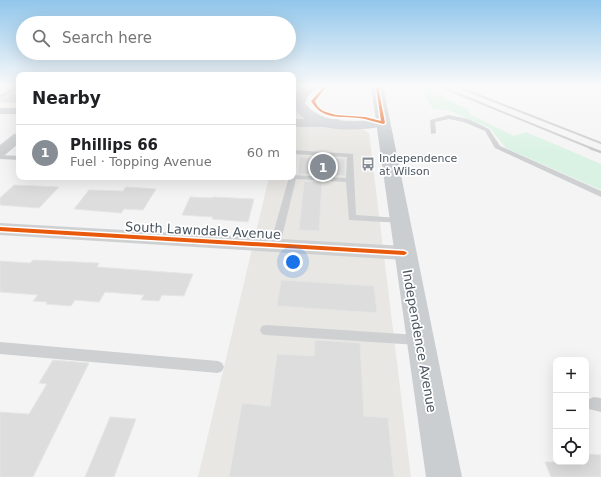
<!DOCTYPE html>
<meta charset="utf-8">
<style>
body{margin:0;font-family:"DejaVu Sans",sans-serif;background:#f6f6f6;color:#202124}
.controls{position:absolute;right:12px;bottom:12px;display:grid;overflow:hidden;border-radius:8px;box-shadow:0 4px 16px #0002}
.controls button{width:36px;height:36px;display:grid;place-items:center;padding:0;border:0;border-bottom:1px solid #e0e0e0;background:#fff;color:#202124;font:20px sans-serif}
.you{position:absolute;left:293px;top:262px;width:14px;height:14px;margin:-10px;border:3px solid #fff;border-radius:50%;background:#1a73e8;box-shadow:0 0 0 6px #1a73e833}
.badge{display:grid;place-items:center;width:26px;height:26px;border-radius:50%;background:#868d94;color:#fff;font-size:13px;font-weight:700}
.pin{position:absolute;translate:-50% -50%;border:2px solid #fff;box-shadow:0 1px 4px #0006}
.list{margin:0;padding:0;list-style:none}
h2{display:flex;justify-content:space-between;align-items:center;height:52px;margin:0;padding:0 16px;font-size:17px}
h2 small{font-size:13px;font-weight:400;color:#757577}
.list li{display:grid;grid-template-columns:26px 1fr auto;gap:12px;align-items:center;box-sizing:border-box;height:56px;padding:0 16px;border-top:1px solid #e0e0e0}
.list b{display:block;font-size:15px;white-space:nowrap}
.list p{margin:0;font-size:13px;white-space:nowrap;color:#757577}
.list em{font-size:13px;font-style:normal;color:#757577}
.icon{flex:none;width:22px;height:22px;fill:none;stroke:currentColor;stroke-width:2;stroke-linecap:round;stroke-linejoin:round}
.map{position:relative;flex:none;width:601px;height:477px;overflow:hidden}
.search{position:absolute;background:#fff;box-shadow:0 4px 16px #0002;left:16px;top:16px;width:280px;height:44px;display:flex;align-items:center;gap:10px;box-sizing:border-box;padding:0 14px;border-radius:22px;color:#757577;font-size:15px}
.panel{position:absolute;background:#fff;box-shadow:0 4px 16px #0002;left:16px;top:72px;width:280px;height:108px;border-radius:8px}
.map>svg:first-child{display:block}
</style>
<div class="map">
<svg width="601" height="477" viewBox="0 0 601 477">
<rect width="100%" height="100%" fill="#f4f4f4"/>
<g fill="#e8e7e3">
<polygon points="293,86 307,86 297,94 293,104 294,108 299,114 306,119 293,119"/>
<polygon points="293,125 361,128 369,133 411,477 198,477 269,177 293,177"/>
</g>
<polygon fill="#d9f2e3" points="422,91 430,91 468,109 470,114 514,136 526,132 601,164 601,190 506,148 490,128 448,110 433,109"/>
<g fill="#ddddde" stroke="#e5e6e7">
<polygon points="19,90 19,103 0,102 0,100"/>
<polygon points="300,157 345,159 345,176 298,174"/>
<polygon points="304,181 322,182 319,231 299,230"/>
<polygon points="14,185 59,187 39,208 0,205 0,198"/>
<polygon points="126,187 156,189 143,210 124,209 121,213 74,209 89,190 123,191"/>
<polygon points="190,197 212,198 213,197 254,199 248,222 212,219 213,217 182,215"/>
<polygon points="33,260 99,263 97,267 193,274 184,296 162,295 159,301 141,300 144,295 105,292 99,302 75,300 71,306 46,304 47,302 33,301 38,295 0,292 0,261 30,263"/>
<polygon points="281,280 374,286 377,313 277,306"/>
<polygon points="315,340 360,343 364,416 388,418 394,477 229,477 242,403 270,406 277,354 314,356"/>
<polygon points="53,360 89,363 33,477 0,477 0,412 29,414 47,384 39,383"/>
<polygon points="110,417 136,419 114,477 85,477"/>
<polygon points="586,454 601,455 601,477 551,477 545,462 586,462"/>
</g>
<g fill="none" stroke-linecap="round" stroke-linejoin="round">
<g fill="#ced0d2" fill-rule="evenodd">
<polygon points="15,86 19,86 19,88 0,99 0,95"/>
<polygon points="449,115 468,119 489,129 500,146 601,191 601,197 495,148 485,131 464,122 449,119 435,122 436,133 431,134 430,120"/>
<polygon points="293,150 353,154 356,215 399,218 403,221 402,223 349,220 346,182 296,179 280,245 278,247 272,247 270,245 289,177 293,177 293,175 346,178 347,157 293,154"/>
<polygon points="0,155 19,156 19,160 0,159"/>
<polygon points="266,325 418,335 422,336 424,340 422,344 418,345 266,335 262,334 260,330 262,326"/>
<polygon points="0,342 218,361 222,363 224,367 222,371 218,373 0,354"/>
<polygon points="594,397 601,398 601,412 589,409 587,404 589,399"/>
</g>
<g fill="#ced0d2" fill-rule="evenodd">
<rect x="0" y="108" width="19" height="6"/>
<polygon points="293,119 336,119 340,120 342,123 340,126 336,127 293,127"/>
<polygon points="19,133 19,143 5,155 0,156 0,145 14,134"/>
<polygon points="0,223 404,246 411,248 413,253 411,258 404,260 0,235"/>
</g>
<path fill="#ced0d4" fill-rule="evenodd" d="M 305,86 L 318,86 L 308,96 L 305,103 C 322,126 358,121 383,119 L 388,120 L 390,123 L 388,126 L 383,127 C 356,130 313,135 295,109 C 289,100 298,92 305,86 Z"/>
<polygon fill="#caced1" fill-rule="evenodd" points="371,86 383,86 462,477 426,477"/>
<g stroke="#c9cacc" stroke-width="2">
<polyline points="439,86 593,149"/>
<polyline points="455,86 601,143"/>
</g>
<polyline stroke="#c9cacc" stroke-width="2.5" points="590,148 601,152"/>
<g stroke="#fff" stroke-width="3">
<g id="cycleway">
<path d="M 325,86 L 327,86 L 315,101 L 318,107 L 323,111 L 329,113 L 336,115 L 365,117 L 381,121 L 376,86 L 378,86 L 385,123 L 383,124 C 375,122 367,119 359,118 C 340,116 322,120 311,101 Z"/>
<polygon points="0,227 404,251 406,252 407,253 406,254 404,255 0,231"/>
</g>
</g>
<use href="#cycleway" fill="#e8590c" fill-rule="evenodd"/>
</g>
<linearGradient id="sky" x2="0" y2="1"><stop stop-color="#91c6eb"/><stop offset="0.56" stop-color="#fafafa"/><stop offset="1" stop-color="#fafafa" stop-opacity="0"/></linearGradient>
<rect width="601" height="153" fill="url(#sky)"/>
<defs>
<g id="bus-bare" transform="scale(1.08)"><path d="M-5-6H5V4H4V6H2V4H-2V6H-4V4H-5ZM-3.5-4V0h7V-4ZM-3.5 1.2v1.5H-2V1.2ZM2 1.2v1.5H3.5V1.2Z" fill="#868d94" stroke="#fff" stroke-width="2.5" paint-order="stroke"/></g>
</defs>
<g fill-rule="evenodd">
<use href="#bus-bare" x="368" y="164"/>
</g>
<g text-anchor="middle" stroke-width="3.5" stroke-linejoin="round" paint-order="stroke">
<g font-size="11" fill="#4a5661" stroke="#fff" text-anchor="start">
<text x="379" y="162">Independence<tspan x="379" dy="13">at Wilson</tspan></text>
</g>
<g font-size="13" fill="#4a5661" stroke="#fff">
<text transform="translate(203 230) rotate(3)" y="5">South Lawndale Avenue</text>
<text transform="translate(420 341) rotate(80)" y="5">Independence Avenue</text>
</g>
</g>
</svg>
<div class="controls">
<button>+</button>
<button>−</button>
<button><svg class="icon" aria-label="locate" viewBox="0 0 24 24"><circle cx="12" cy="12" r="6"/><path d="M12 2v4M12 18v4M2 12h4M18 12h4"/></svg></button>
</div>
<div class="you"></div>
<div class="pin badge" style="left:323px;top:167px">1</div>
<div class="search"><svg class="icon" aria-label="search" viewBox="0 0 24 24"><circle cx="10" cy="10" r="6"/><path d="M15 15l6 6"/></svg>Search here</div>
<section class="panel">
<h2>Nearby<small></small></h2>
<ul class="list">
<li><span class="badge">1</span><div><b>Phillips 66</b><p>Fuel · Topping Avenue</p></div><em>60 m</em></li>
</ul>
</section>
</div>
